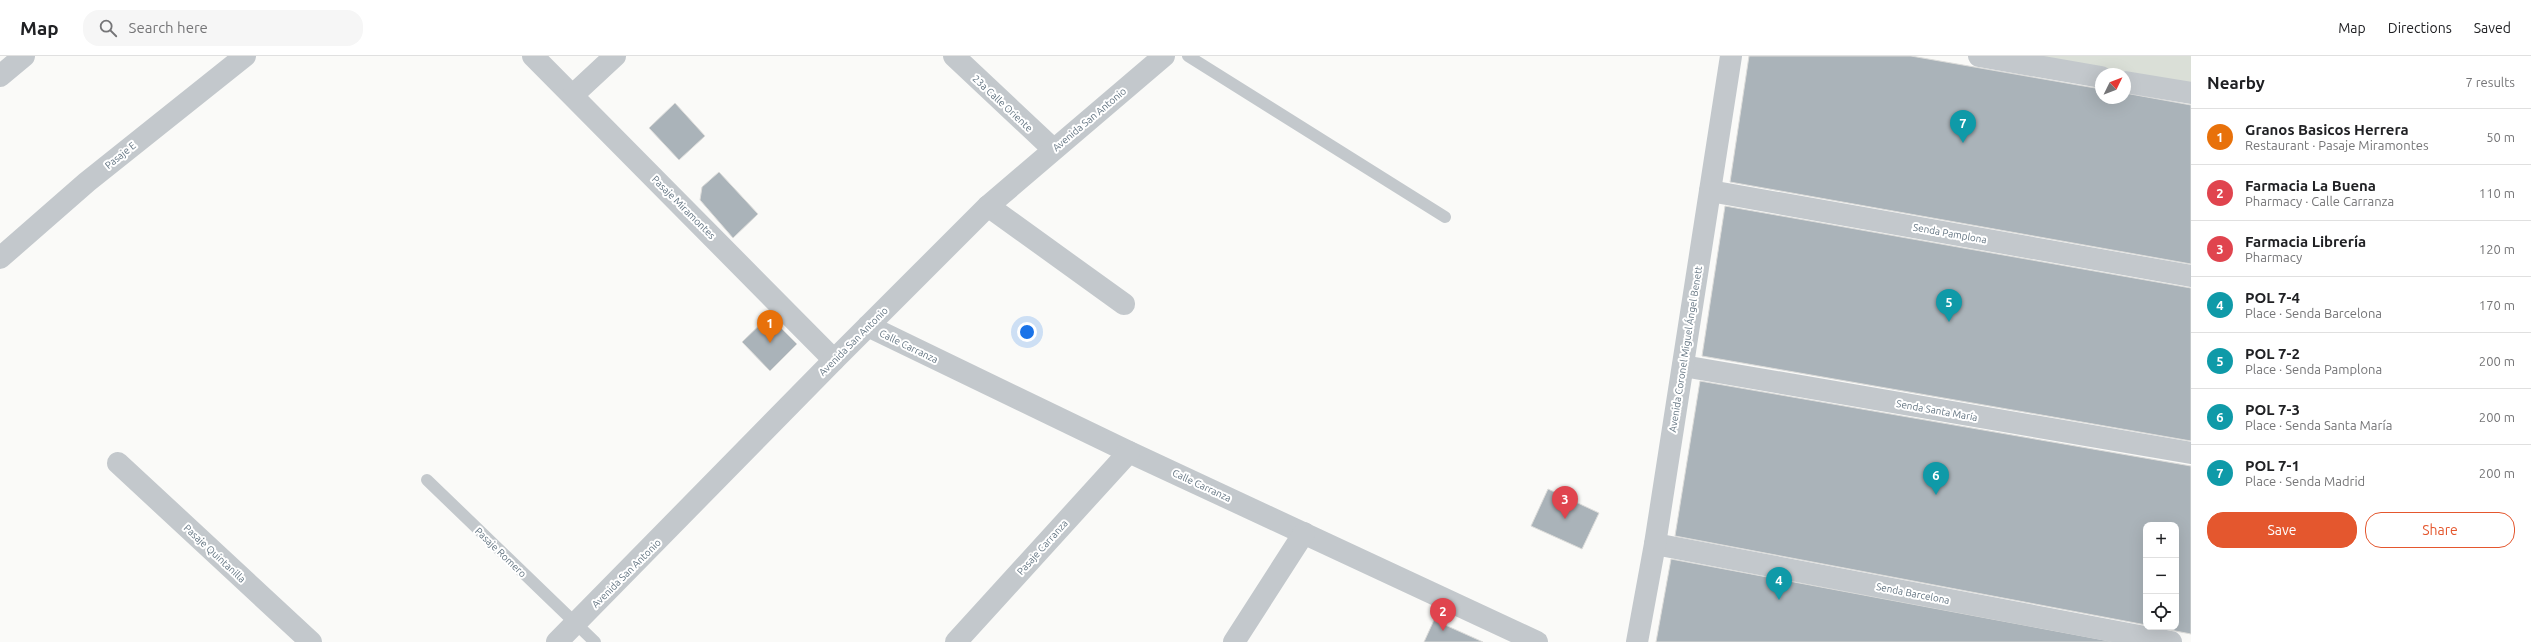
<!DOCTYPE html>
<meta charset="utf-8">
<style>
body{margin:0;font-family:Ubuntu,sans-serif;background:#f6f6f6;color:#202124}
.controls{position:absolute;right:12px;bottom:12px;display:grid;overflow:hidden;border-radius:8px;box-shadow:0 4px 16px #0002}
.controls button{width:36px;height:36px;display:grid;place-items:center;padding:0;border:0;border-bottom:1px solid #e0e0e0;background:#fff;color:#202124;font:20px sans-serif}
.compass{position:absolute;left:2095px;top:12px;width:36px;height:36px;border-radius:50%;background:#fff;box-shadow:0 4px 16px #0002;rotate:47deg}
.you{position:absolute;left:1027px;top:276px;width:14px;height:14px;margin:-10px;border:3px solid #fff;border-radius:50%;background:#1a73e8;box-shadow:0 0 0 6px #1a73e833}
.badge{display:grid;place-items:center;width:26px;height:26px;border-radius:50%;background:#e4572e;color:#fff;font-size:13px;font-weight:700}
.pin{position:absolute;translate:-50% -33px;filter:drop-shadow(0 1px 2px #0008)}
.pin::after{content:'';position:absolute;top:21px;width:14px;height:12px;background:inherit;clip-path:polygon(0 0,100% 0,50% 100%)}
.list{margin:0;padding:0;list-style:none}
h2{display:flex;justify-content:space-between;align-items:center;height:52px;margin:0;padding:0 16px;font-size:17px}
h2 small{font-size:13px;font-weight:400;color:#757577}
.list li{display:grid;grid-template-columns:26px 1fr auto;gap:12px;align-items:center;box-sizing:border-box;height:56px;padding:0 16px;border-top:1px solid #e0e0e0}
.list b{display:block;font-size:15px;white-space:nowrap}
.list p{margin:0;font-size:13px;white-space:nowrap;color:#757577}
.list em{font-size:13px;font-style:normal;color:#757577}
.actions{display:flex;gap:8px;padding:12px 16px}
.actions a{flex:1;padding:9px 0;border:1px solid #e4572e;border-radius:16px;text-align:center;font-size:14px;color:#e4572e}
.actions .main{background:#e4572e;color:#fff}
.icon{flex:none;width:22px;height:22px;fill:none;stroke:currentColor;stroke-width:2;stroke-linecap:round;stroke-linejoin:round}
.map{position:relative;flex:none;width:2191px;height:586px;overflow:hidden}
header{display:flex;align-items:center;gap:24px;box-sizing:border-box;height:56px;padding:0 20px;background:#fff;border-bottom:1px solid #e0e0e0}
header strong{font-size:19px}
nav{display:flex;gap:22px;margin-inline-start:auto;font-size:14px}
.search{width:280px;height:36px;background:#f6f6f6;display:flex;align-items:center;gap:10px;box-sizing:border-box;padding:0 14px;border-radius:16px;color:#757577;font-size:15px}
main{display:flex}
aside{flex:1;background:#fff}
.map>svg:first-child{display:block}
</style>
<header>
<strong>Map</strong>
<div class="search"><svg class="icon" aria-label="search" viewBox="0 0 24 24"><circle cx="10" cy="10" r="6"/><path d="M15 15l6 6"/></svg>Search here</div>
<nav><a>Map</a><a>Directions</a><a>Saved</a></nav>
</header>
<main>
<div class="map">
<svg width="2191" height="586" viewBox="0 0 2191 586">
<rect width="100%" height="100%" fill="#fafaf8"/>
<polygon fill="#dadfd7" points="1979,0 2191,0 2191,37 2125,18 2101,18"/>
<g fill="#aab3b9" stroke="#dcdcda">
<polygon points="1749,0 1911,0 2101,33 2101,42 2125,42 2125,37 2191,49 2191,208 1730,126"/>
<polygon points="675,47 705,80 679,104 649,72"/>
<polygon points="719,116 758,158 733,182 700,144 702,131"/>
<polygon points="1725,150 2191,232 2191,385 1702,300"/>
<polygon points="769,260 797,288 770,315 742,286"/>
<polygon points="1700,325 2191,410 2191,578 2155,571 2176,571 2176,469 2146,469 2146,569 1675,480"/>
<polygon points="1548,433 1599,457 1582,493 1531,470"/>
<polygon points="1671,503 2115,586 1656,586"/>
<polygon points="1434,564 1483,586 1424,586"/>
</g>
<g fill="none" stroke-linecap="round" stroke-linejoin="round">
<g stroke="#c3c8cc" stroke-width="12">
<polyline points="1188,0 1445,161"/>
<polyline points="427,424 595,586"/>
</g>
<g stroke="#c3c8cc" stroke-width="22">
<polyline points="533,0 834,304"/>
<polyline points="954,0 1053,93"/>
<polyline points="1979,0 2101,21"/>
<polyline points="0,20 24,0"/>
<polyline points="2125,26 2191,37"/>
<polyline points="573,39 615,0"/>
<polyline points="1710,135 2191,220"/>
<polyline points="988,150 1124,248"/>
<polyline points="0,202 87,126 245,0"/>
<polyline points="868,270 1129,396 1537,586"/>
<polyline points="1683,310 2191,397"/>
<polyline points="118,407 311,586"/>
<polyline points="1655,488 2171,586"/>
<polyline points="956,586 1129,396"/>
<polyline points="1234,586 1304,477"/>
</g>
<g stroke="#c3c8cc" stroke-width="22">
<polyline points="557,586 834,304 988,150 1164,0"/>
<polyline points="1637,586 1655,488 1731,0"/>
</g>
</g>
<g text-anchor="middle" stroke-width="4" stroke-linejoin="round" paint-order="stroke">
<g font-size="10" fill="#657683" stroke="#fff">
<text transform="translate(1003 47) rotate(43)" y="4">23a Calle Oriente</text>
<text transform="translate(1089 63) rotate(-40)" y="4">Avenida San Antonio</text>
<text transform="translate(120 99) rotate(-39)" y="4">Pasaje E</text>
<text transform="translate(684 151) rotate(45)" y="4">Pasaje Miramontes</text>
<text transform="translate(1950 177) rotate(10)" y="4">Senda Pamplona</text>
<text transform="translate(853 285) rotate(-45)" y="4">Avenida San Antonio</text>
<text transform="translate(909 290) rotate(26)" y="4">Calle Carranza</text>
<text transform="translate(1685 293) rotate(-81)" y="4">Avenida Coronel Miguel Ángel Benett</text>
<text transform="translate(1937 354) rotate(10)" y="4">Senda Santa María</text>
<text transform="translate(1202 429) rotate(25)" y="4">Calle Carranza</text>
<text transform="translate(1042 491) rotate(-48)" y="4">Pasaje Carranza</text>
<text transform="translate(501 496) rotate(44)" y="4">Pasaje Romero</text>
<text transform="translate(215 497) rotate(43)" y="4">Pasaje Quintanilla</text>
<text transform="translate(626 517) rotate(-45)" y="4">Avenida San Antonio</text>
<text transform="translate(1913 537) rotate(11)" y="4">Senda Barcelona</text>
</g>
</g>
</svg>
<div class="controls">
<button>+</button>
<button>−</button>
<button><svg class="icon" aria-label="locate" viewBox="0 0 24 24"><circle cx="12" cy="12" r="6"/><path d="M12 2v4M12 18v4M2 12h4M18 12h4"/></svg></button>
</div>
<svg class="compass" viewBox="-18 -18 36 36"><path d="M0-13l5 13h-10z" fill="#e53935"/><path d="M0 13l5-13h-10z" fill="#757577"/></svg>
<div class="you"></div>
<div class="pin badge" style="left:770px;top:287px;background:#e8710a">1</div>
<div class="pin badge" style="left:1443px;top:575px;background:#e0444e">2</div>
<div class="pin badge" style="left:1565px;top:463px;background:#e0444e">3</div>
<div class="pin badge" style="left:1779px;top:544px;background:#0f9aa8">4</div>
<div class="pin badge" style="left:1949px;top:266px;background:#0f9aa8">5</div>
<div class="pin badge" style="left:1936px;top:439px;background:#0f9aa8">6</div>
<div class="pin badge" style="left:1963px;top:87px;background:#0f9aa8">7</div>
</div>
<aside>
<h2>Nearby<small>7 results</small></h2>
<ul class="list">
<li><span class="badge" style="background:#e8710a">1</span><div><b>Granos Basicos Herrera</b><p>Restaurant · Pasaje Miramontes</p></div><em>50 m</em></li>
<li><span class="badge" style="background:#e0444e">2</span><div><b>Farmacia La Buena</b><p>Pharmacy · Calle Carranza</p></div><em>110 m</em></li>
<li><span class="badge" style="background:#e0444e">3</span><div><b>Farmacia Librería</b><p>Pharmacy</p></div><em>120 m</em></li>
<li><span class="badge" style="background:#0f9aa8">4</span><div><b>POL 7-4</b><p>Place · Senda Barcelona</p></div><em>170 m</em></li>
<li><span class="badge" style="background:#0f9aa8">5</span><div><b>POL 7-2</b><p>Place · Senda Pamplona</p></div><em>200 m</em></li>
<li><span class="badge" style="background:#0f9aa8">6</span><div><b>POL 7-3</b><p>Place · Senda Santa María</p></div><em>200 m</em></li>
<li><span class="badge" style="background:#0f9aa8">7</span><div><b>POL 7-1</b><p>Place · Senda Madrid</p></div><em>200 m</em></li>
</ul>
<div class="actions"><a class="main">Save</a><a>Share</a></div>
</aside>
</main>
